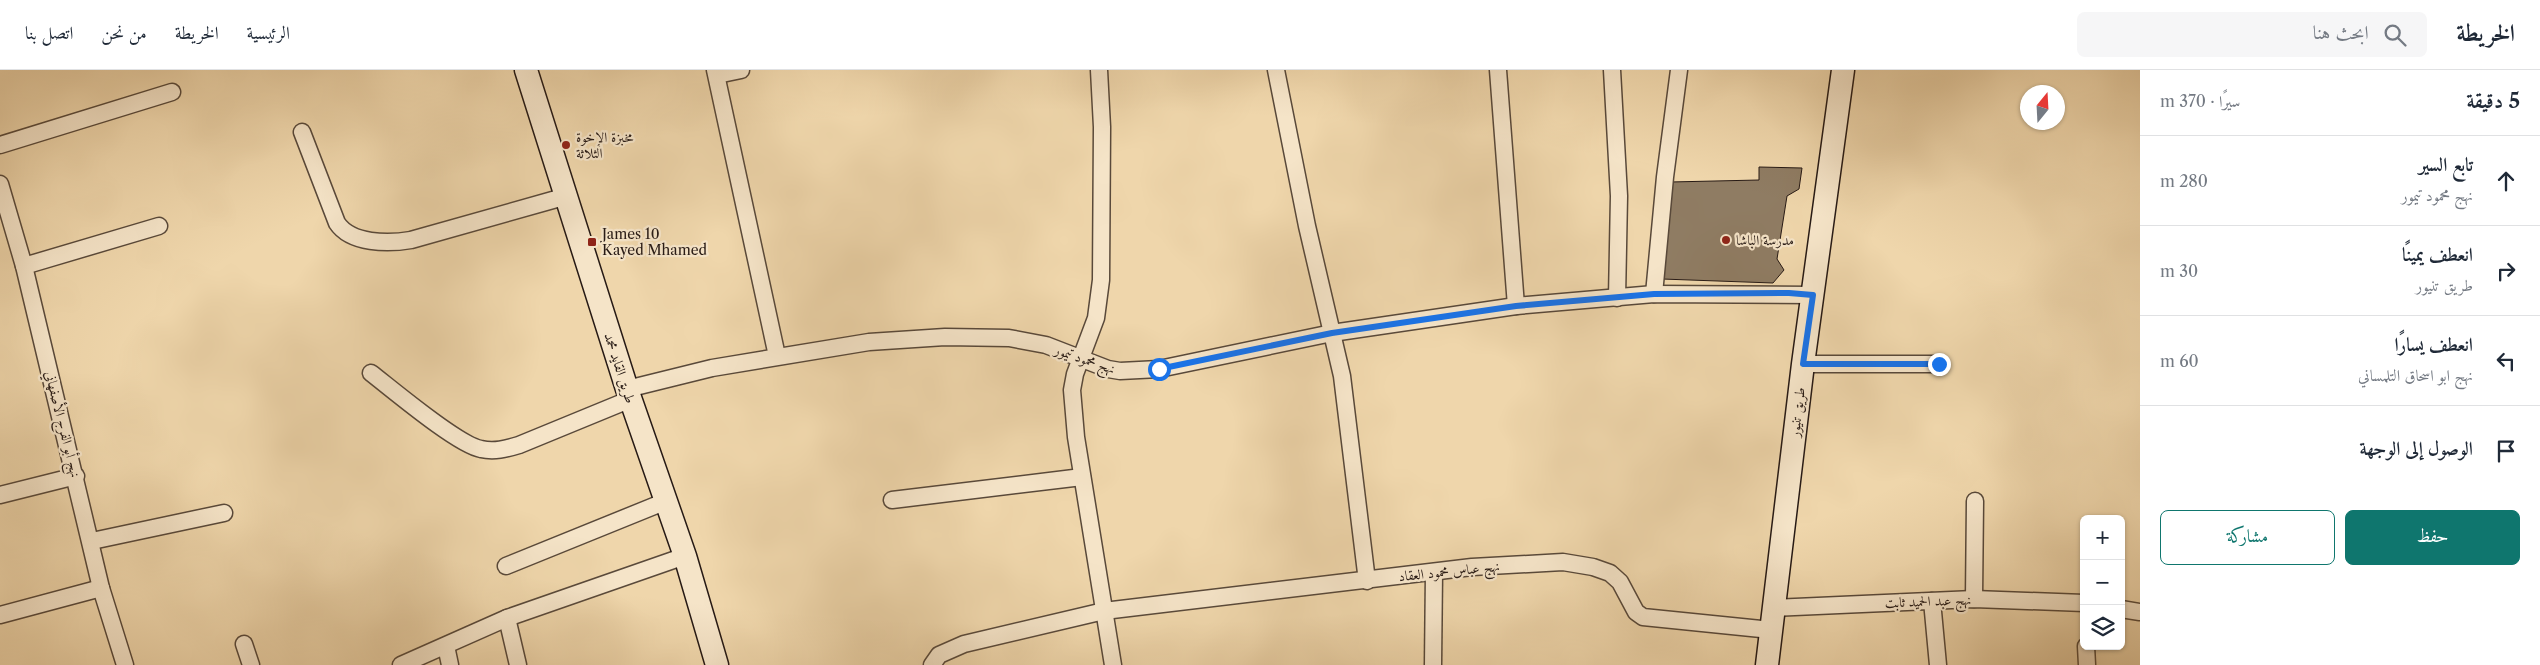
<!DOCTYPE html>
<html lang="ar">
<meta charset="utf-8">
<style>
body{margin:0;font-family:"Libre Caslon Text",Amiri,serif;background:#f6f6f7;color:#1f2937;direction:rtl}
.controls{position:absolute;right:15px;bottom:15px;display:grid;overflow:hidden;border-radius:8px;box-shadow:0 1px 4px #0004}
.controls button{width:45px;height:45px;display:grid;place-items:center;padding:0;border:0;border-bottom:1px solid #e0e1e3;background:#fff;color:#1f2937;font:25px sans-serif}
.compass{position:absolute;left:2020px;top:15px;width:45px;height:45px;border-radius:50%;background:#fff;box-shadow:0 1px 4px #0004;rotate:18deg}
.stop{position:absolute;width:15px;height:15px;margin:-11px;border:4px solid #1a73e8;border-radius:50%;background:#fff}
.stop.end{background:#1a73e8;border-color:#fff;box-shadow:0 1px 5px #0008}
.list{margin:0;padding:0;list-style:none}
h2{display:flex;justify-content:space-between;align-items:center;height:65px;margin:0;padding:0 20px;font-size:21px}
h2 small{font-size:16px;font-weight:400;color:#747a83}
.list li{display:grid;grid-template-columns:32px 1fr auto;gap:15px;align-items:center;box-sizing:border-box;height:90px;padding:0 20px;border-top:1px solid #e0e1e3}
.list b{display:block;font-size:19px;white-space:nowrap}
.list p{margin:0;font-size:16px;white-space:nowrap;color:#747a83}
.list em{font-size:16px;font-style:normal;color:#747a83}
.actions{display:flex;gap:10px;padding:15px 20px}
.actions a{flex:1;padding:11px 0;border:1px solid #0f766e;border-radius:8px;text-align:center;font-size:18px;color:#0f766e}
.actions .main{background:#0f766e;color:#fff}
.icon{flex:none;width:28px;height:28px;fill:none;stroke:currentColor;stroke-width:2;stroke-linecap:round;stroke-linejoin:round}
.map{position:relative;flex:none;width:2140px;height:595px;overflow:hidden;direction:ltr}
header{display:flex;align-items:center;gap:30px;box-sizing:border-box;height:70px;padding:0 25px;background:#fff;border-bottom:1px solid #e0e1e3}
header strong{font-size:24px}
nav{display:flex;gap:28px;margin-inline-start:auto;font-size:18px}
.search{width:350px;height:45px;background:#f6f6f7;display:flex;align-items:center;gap:12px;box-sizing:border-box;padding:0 18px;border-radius:8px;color:#747a83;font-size:19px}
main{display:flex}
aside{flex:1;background:#fff}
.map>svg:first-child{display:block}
</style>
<header>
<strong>الخريطة</strong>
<div class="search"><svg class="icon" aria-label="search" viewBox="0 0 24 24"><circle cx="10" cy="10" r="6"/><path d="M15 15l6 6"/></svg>ابحث هنا</div>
<nav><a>الرئيسية</a><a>الخريطة</a><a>من نحن</a><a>اتصل بنا</a></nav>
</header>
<main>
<aside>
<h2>5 دقيقة<small>سيرًا · 370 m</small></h2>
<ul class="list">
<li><svg class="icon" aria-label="ahead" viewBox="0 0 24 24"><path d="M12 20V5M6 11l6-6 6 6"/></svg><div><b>تابع السير</b><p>نهج محمود تيمور</p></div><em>280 m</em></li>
<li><svg class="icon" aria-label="right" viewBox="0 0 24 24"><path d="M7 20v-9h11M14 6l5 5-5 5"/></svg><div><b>انعطف يمينًا</b><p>طريق تنيور</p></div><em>30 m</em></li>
<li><svg class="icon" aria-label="left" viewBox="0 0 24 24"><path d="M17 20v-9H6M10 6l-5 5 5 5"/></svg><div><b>انعطف يسارًا</b><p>نهج ابو اسحاق التلمساني</p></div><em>60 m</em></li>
<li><svg class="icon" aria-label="arrive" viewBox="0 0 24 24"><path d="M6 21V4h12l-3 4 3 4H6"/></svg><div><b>الوصول إلى الوجهة</b></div></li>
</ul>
<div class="actions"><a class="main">حفظ</a><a>مشاركة</a></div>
</aside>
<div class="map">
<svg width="2140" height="595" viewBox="0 0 2140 595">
<rect width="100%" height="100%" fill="#efd6ab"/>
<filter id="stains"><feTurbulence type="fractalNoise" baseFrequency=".004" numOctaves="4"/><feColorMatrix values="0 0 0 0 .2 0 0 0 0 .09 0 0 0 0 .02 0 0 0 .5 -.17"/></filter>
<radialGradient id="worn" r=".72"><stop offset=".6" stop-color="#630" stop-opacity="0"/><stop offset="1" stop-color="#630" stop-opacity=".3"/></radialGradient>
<polygon fill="#8f7c63" stroke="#271a15" points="1759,97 1802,98 1799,119 1787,126 1777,189 1784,200 1773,213 1662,209 1670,112 1759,110"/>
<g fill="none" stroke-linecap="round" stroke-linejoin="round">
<g stroke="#59493a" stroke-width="19">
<g id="minor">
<polyline points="715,0 777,286"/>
<polyline points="1099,0 1102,57 1101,210 1096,248 1075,304 1072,320 1076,367 1113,595"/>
<polyline points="1276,0 1307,156 1342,306 1367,511"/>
<polyline points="1498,0 1516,236"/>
<polyline points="1612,0 1619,126 1617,228"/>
<polyline points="717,5 741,0"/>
<path d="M 302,62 L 337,153 C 351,174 388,174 411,170 L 567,126"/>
<polyline points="0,75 172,22"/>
<polyline points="0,114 24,196 101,518 125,595"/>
<polyline points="24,196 159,156"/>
<polyline points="1654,224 1665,107 1679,0"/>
<polyline points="1803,294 1939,294"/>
<path d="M 371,303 C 393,320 458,375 481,379 C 494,382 506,379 519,375 L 631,329"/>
<polyline points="627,319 712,298 869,272 945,267 1009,268 1046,275 1108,299 1120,301 1159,299 1332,263 1516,236 1654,224 1813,225"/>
<polyline points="0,425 76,406"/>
<polyline points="892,430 1082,407"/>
<polyline points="92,471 224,443"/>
<polyline points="506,496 664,432"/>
<polyline points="1974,529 1975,431"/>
<polyline points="1932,531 1938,595"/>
<polyline points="1773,538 1974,529 2084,533"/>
<polyline points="2121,539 2140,542"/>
<polyline points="0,545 101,518"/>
<polyline points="507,548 518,595"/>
<polyline points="244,574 251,595"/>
<polyline points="446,576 450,595"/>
<polyline points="2086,576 2087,595"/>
<polyline points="401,595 507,548 685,486"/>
<polyline points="932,595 939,585 964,574 1104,541 1472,497 1563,492 1593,497 1610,503 1620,512 1636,542 1643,547 1771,560"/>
<polyline points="1433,595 1434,502"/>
</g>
</g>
<g stroke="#271a15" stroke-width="25">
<g id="secondary">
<polyline points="526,0 627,319 685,486 717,595"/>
<polyline points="1767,595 1803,294 1843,0"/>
</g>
</g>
<use href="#minor" stroke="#f5e4c8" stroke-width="16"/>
<use href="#secondary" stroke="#f5e4c8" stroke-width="22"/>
</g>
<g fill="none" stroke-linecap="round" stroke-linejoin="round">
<polyline stroke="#1a73e8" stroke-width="6" points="1159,299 1332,263 1516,236 1654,224 1789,223 1813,225 1803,294 1939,294"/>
</g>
<g fill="#8f2418" stroke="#f5e4c8" stroke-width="2">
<circle cx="566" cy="75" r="5"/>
<circle cx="1726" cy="170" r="5"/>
<rect x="587" y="167" width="10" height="10" rx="2.5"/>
</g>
<g text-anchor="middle" stroke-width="4.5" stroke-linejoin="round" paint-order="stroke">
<g font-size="14" fill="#271a15" stroke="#f5e4c8" text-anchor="start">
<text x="576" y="72">مخبزة الإخوة<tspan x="576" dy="16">الثلاثة</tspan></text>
<text x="602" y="169">James 10<tspan x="602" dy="16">Kayed Mhamed</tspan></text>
<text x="1736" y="175">مدرسة الباشا</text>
</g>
<g font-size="14" fill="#271a15" stroke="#f5e4c8">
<text transform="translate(1085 289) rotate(19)" y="5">نهج محمود تيمور</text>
<text transform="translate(620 298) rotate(72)" y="5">طريق القايد محمد</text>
<text transform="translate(1797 342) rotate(-83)" y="5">طريق تنيور</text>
<text transform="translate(63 354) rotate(76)" y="5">نهج أبو الفرج الأصفهاني</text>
<text transform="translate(1449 501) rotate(-6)" y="5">نهج عباس محمود العقاد</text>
<text transform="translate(1928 531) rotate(-2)" y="5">نهج عبد الحميد ثابت</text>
</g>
</g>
<rect width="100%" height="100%" filter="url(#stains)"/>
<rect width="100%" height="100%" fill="url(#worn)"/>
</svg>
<div class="controls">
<button>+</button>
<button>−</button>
<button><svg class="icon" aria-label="layers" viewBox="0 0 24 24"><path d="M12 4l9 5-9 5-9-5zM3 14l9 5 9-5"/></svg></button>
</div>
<svg class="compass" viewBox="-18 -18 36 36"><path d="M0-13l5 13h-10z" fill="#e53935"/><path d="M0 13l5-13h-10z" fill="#747a83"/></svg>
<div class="stop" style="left:1159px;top:299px"></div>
<div class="stop end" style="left:1939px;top:294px"></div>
</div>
</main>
